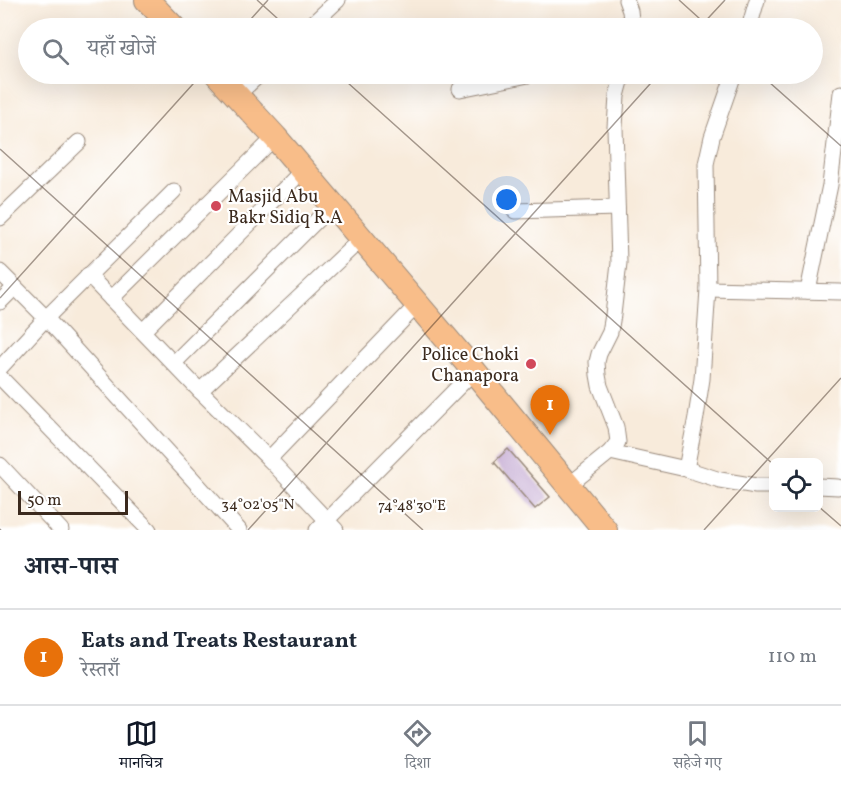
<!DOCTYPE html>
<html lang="hi">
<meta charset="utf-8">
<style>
body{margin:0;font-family:Vollkorn,"Noto Serif Devanagari",serif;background:#f6f6f7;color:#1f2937}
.controls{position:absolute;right:18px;bottom:18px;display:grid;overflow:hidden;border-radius:9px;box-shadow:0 6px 24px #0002}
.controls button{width:54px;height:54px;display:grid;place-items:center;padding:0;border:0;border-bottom:2px solid #e0e1e3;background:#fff;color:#1f2937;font:30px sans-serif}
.scale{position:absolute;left:18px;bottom:15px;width:110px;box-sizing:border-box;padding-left:6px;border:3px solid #3b2a1e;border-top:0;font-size:16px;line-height:21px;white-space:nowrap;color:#3b2a1e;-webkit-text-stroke:4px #fff;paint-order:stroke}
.you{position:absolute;left:507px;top:200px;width:21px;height:21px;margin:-15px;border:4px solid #fff;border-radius:50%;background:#1a73e8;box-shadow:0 0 0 9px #1a73e833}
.badge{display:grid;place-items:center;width:39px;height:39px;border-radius:50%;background:#111827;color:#fff;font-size:20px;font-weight:700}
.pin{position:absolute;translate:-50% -50px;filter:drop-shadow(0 2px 3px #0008)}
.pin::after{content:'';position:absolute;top:32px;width:21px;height:18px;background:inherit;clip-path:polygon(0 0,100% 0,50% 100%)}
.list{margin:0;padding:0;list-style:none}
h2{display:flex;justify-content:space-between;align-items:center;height:78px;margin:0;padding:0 24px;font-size:26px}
h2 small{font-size:20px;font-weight:400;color:#747a83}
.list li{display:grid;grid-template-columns:39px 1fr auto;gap:18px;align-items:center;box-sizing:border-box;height:96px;padding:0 24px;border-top:2px solid #e0e1e3}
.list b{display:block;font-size:22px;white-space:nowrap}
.list p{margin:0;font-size:20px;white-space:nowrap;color:#747a83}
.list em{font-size:20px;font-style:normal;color:#747a83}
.icon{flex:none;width:33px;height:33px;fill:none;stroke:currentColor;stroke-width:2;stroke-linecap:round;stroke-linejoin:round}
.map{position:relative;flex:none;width:841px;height:530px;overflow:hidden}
.search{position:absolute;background:#fff;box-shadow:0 6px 24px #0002;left:18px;right:18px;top:18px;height:66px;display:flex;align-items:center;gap:15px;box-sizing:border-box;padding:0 21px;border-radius:33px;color:#747a83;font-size:22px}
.sheet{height:174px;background:#fff}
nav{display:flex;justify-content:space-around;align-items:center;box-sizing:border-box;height:84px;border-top:2px solid #e0e1e3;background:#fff;font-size:16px;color:#747a83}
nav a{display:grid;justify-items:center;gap:3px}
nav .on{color:#111827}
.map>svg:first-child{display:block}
</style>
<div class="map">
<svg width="841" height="530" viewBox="0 0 841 530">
<rect width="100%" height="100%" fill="#fff"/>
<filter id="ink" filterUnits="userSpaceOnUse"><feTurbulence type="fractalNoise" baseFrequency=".0167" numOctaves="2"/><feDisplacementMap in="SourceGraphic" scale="12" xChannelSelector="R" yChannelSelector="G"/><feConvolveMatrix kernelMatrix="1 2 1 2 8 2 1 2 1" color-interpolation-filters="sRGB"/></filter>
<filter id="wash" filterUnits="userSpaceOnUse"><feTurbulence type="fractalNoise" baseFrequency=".008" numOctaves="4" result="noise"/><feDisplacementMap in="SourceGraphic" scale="24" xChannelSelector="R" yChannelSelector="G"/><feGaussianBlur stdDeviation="1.35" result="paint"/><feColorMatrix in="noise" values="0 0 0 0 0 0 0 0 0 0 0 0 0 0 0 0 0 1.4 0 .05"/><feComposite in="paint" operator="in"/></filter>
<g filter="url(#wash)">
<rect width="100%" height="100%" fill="#f8ebdb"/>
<g id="blocks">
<polygon fill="#c1a6d0" points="508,449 550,497 535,509 494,462"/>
</g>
</g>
<g filter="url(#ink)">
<use href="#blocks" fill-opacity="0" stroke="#9a8a7c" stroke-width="1.5"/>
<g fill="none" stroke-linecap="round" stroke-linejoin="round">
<g stroke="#9a8a7c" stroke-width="17">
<g id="street">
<polyline points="626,0 630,11 632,28"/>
<polyline points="308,28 338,0"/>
<polyline points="749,28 757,0"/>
<polyline points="460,89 533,74"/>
<polyline points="237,95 260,74"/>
<polyline points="515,211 617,208"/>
<polyline points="0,218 79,142"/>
<polyline points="0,272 46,318 239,530"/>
<polyline points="88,275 200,391 269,459 336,530"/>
<polyline points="708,289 841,292"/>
<polyline points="808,291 830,185 841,93"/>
<polyline points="111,299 275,137"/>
<polyline points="0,302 15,287"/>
<polyline points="143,331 303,170"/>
<polyline points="174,363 332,205"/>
<polyline points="0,368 46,318 174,191"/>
<polyline points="0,377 149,530"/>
<polyline points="200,391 361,239"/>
<polyline points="610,452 686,469 720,480 756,486 774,486"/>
<polyline points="269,459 417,305"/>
<polyline points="0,465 61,530"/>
<polyline points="686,469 696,417 702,379 708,289 706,164 712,137 734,74"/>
<polyline points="568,486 610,452 618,442 616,427 600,386 598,375 597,362 599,354 610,332 613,315 619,263 615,127 617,96 623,74"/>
<polyline points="818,486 838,487"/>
<polyline points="317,530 474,371"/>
</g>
</g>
<g stroke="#9a8a7c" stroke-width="26">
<g id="primary">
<polyline points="147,0 174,28"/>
<polyline points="217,74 275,137 474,371 605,530"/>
</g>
</g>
<use href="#street" stroke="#fff" stroke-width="15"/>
<use href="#primary" stroke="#f8bd89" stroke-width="24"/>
</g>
</g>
<path fill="none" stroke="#3b2a1e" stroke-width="1.5" stroke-opacity="0.45" d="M 257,0 L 288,28M 679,0 L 710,28M 243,28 L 268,0M 699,28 L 725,0M 338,74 L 774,465M 760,74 L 841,146M 0,149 L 423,530M 0,298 L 202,74M 818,506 L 841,526M 0,529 L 1,530M 248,530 L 659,74M 704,530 L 841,378"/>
<g fill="#d1495b" stroke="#fff" stroke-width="2">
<circle cx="216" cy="206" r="6"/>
<circle cx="531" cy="364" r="6"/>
</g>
<g text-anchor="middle" stroke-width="4.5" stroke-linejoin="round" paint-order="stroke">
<g font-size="18" fill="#3b2a1e" stroke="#fff" text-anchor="start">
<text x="228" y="202">Masjid Abu<tspan x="228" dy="21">Bakr Sidiq R.A</tspan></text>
<text x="519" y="360" text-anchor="end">Police Choki<tspan x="519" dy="21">Chanapora</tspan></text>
</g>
</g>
<g font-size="15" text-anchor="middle" fill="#3b2a1e" stroke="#fff" stroke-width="4.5" stroke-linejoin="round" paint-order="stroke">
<text x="258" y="509">34°02'05"N</text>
<text x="412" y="510">74°48'30"E</text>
</g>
</svg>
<div class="controls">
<button><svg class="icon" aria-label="locate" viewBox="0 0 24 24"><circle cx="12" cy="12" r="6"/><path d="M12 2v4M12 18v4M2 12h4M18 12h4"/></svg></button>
</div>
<div class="scale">50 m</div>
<div class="you"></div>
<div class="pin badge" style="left:550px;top:435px;background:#e8710a">1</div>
<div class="search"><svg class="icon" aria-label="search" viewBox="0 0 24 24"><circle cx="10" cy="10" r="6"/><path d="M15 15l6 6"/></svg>यहाँ खोजें</div>
</div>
<section class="sheet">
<h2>आस-पास<small></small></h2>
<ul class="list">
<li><span class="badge" style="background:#e8710a">1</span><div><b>Eats and Treats Restaurant</b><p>रेस्तराँ</p></div><em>110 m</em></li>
</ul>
</section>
<nav>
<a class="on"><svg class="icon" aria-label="map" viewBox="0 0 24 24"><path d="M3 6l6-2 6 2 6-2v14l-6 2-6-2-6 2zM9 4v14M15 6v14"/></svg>मानचित्र</a>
<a><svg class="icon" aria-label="directions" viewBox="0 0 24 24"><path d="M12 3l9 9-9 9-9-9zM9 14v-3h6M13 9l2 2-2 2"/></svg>दिशा</a>
<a><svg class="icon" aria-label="saved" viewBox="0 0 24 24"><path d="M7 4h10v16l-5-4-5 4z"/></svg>सहेजे गए</a>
</nav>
